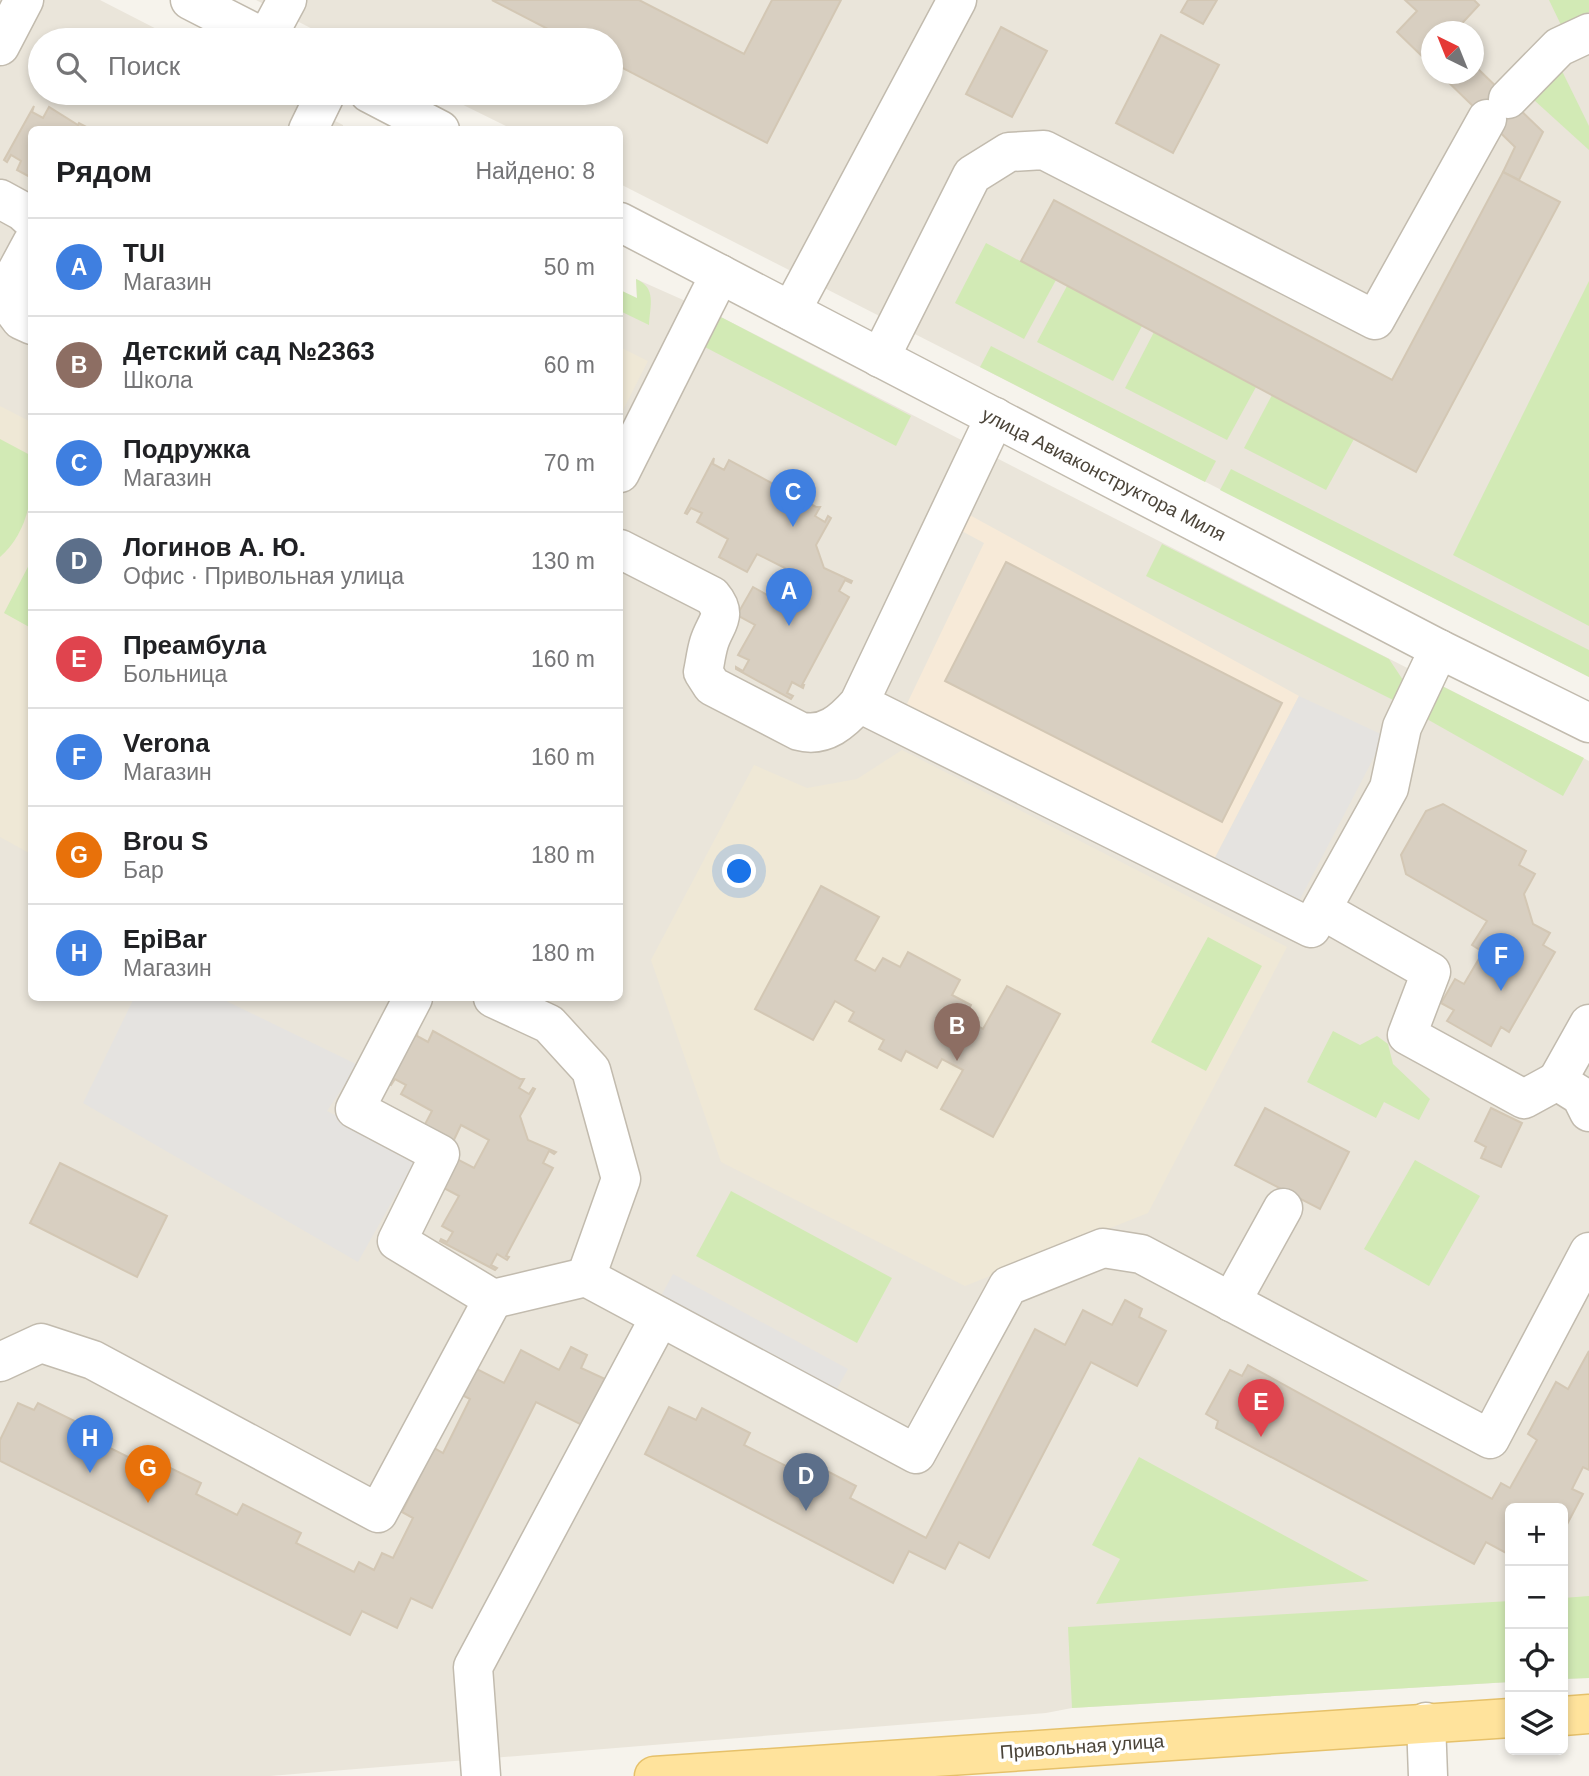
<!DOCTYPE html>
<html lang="ru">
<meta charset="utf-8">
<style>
body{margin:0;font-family:Arial,sans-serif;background:#f6f6f6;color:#202124}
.controls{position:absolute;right:21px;bottom:21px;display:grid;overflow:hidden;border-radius:10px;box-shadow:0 4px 10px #0003}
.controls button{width:63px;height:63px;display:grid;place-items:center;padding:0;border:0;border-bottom:2px solid #e0e0e0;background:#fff;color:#202124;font:35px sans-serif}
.compass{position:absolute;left:1421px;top:21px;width:63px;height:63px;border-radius:50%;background:#fff;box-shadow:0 4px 10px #0003;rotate:317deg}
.you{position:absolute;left:740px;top:872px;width:24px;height:24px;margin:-18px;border:5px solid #fff;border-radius:50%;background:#1a73e8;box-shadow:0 0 0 10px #1a73e833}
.badge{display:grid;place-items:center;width:46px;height:46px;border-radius:50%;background:#111827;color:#fff;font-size:23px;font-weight:700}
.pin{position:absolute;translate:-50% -58px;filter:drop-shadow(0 2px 4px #0008)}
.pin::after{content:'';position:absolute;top:37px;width:24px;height:21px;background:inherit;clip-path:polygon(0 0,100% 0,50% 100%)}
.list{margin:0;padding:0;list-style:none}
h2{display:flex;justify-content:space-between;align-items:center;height:91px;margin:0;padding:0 28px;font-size:30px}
h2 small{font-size:23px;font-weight:400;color:#757577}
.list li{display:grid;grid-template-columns:46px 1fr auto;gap:21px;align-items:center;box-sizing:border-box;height:98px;padding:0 28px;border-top:2px solid #e0e0e0}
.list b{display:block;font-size:26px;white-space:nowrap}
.list p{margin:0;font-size:23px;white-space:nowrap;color:#757577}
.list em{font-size:23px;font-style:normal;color:#757577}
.icon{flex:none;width:38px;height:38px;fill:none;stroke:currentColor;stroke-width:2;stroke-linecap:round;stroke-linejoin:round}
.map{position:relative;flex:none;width:1589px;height:1776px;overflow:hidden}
.search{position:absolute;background:#fff;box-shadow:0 4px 10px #0003;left:28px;top:28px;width:595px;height:77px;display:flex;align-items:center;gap:18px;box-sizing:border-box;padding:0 24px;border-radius:38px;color:#757577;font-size:26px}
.panel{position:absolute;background:#fff;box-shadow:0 4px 10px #0003;left:28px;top:126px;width:595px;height:875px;border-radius:10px}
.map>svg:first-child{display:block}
</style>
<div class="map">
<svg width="1589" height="1776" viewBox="0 0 1589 1776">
<rect width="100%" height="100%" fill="#f6f3ec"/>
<g fill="#eae5da" fill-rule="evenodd">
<polygon points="0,0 100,0 178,40 40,40 40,93 280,93 343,125 343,130 32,130 32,998 620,998 620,290 637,299 636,279 717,315 1589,761 1589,1678 1563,1679 1563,1508 1510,1508 1510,1682 1072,1708 1046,1713 270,1776 0,1776"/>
<path d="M 256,0 L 1589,0 L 1589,677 L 620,184 L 620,130 L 512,129 L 439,93 L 611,93 L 611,40 L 334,40 ZM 1432,32 L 1474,32 L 1474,74 L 1432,74 Z"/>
</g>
<polygon fill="#f7ead8" points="966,513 1299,696 1212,863 904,710 984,543 958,529"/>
<g fill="#efe8d6">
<polygon points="620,347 648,361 620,416"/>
<polygon points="0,406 31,422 31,854 0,837"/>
<polygon points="902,750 1287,947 1148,1213 965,1286 721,1162 651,960 754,765 807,788 857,779"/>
</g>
<g fill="#d2eab5">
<polygon points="1549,0 1589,0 1589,12 1561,25"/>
<polygon points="1562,71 1589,126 1589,150 1534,100"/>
<polygon points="986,243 1056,280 1024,339 955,303"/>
<path d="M 636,279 C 657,288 650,306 649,325 L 620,311 L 620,290 L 637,298 Z"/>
<polygon points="1589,281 1589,626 1453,555"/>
<polygon points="1067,286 1142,326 1113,381 1037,342"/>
<polygon points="717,315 911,416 896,446 701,345"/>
<polygon points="1154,332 1256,387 1227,440 1125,388"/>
<polygon points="991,346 1216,461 1205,482 980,367"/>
<polygon points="1272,395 1354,439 1326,490 1244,448"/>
<path d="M 0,439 L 30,455 C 36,490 28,533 0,557 Z"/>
<polygon points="1231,469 1589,650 1589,677 1220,490"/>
<polygon points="1162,544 1389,659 1405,683 1401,704 1146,576"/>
<polygon points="31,561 31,628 4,613"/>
<polygon points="1434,682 1584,758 1563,796 1418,714"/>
<polygon points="1208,937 1262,966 1206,1071 1151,1042"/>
<polygon points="1333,1031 1360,1045 1377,1036 1388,1044 1393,1064 1430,1099 1419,1120 1384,1102 1376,1118 1307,1082"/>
<polygon points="1415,1160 1480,1196 1429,1286 1364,1249"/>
<polygon points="731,1191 892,1278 857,1343 696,1256"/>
<polygon points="1139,1457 1369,1581 1096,1604 1120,1559 1092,1545"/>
<polygon points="1589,1596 1589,1678 1563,1679 1563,1598"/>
<polygon points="1510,1601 1510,1682 1072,1708 1068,1627"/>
</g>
<g fill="#e5e3e0">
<polygon points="1299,696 1385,736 1295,909 1212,864"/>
<polygon points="134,998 220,998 358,1065 327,1111 417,1157 358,1262 83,1103"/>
<polygon points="673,1274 848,1369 835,1392 661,1296"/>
</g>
<g fill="#d8cfc1" stroke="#d3c7b4" stroke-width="2">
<polygon points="492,0 639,0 744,54 772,0 841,0 767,143 611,62 611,40 569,40"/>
<polygon points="1188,0 1217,0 1203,24 1181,12"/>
<polygon points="1405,0 1474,0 1479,5 1454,32 1432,32 1432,54 1426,60 1397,32 1417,11"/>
<polygon points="1001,27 1047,51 1012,117 966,94"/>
<polygon points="1161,35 1219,65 1173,153 1116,123"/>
<polygon points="1474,65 1543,132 1519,180 1503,172 1515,147 1440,74 1474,74"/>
<polygon points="34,106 32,112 43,118 49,107 78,125 79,123 92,130 32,130 32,178 17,170 21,161 11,155 7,162 4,160"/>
<polygon points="1503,172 1560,202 1416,472 1021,261 1054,200 1392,380"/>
<polygon points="714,458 713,464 724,470 729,460 816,507 820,507 815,516 825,522 828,516 831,518 816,545 824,568 852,581 851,583 845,580 839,591 849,597 802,685 804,685 803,688 792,682 787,693 793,696 791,699 736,669 736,667 743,671 749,660 738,655 755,625 737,615 753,587 769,596 785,568 757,554 747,572 719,557 728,539 697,522 702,513 691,508 687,514 685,513"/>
<polygon points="1006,562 1282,703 1222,822 945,681"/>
<polygon points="1443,804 1526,851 1519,865 1535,874 1524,894 1533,924 1550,933 1543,945 1555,952 1509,1032 1501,1027 1491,1046 1447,1021 1454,1010 1441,1003 1455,979 1464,984 1483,952 1472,945 1487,921 1406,874 1401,855 1426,811"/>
<polygon points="821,886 879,917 855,960 875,971 883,958 900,967 908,952 960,980 952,995 971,1005 964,1019 983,1029 1007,986 1060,1014 993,1137 941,1109 963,1070 942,1059 937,1068 906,1051 901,1061 879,1049 884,1040 849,1021 854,1012 835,1001 813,1040 755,1009"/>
<polygon points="418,1029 417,1036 428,1042 433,1031 520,1079 524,1079 519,1088 529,1094 533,1088 535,1089 520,1116 528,1140 556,1152 554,1154 549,1151 543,1163 553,1168 506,1256 509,1257 507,1260 497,1254 491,1265 497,1268 495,1270 440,1241 441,1239 447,1242 453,1232 442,1226 459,1196 442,1187 457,1159 474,1168 489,1140 461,1125 452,1144 423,1128 432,1111 401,1094 406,1085 395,1079 391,1085 388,1084"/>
<polygon points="1265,1108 1349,1152 1320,1209 1235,1165"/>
<polygon points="1491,1108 1522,1123 1501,1167 1481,1158 1486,1147 1475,1141"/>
<polygon points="60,1163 167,1216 137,1277 30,1223"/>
<polygon points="1125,1300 1142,1309 1139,1317 1166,1331 1137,1386 1091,1362 989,1558 959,1542 945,1569 909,1551 893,1583 645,1454 669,1407 696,1420 702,1408 750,1433 744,1445 798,1472 804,1459 856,1486 850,1498 926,1538 1035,1329 1065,1345 1083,1310 1112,1325"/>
<polygon points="571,1347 587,1355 581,1368 605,1379 582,1425 536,1402 432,1608 411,1598 397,1628 362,1611 350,1635 0,1461 0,1440 18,1403 34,1410 38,1403 101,1434 98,1442 138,1462 142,1454 201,1483 196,1494 237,1515 243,1504 301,1533 296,1543 354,1572 359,1562 374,1570 382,1553 393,1558 413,1518 402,1512 434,1448 443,1453 470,1399 460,1394 473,1367 504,1383 521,1350 559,1370"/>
<polygon points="1589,1351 1589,1470 1583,1467 1572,1489 1583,1494 1563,1532 1563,1508 1510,1508 1510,1555 1486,1542 1474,1564 1216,1428 1218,1421 1206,1414 1230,1370 1242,1376 1248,1365 1492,1499 1501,1483 1510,1488 1537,1440 1528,1434 1556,1382 1568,1389"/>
</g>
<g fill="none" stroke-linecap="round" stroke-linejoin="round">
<g stroke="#c2bbae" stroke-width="41">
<g id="minor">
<polyline points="190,0 268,40"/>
<polyline points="266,39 287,0"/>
<polyline points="0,46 24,0"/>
<polyline points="369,93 440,130"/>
<polyline points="1508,99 1559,47 1589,33"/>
<polyline points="308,130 326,93"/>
<polyline points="0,199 22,211 32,220"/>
<polyline points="620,222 1439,649 1589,723"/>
<polyline points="32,243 11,282 9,304 21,320 32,325"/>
<polyline points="791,311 957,0"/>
<polyline points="880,358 972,175 1009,152 1044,150 1375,320 1487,119"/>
<polyline points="620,473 720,274"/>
<path d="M 620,549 L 712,596 C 729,616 715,623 709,643 C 706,653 705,663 703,672 L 712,686 L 799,731 C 825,738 843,721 859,703 L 995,417"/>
<polyline points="859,703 1311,928 1389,788 1402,727 1439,649"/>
<polyline points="1322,910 1431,972 1407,1035 1524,1099 1557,1081 1581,1096 1589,1112"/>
<polyline points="493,998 549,1024 591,1070 621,1179 586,1277 916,1454 1008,1286 1103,1248 1141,1254 1490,1439 1589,1252"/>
<polyline points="1557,1081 1589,1024"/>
<polyline points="493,1299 586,1277"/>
<polyline points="1231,1302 1283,1208"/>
<polyline points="0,1362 41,1343 93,1360 378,1513 493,1299 397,1241 440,1154 355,1109 413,998"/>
<polyline points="1426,1722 1428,1776"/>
<polyline points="481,1776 473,1667 660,1317"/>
</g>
</g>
<g stroke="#e6c16a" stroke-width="41">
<g id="major">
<polyline points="1563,1716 1589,1714"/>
<polyline points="654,1776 1510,1718"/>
</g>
</g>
<use href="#minor" stroke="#fff" stroke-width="38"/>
<use href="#major" stroke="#ffe39c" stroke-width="38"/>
</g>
<g text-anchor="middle" stroke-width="7" stroke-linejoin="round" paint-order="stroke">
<g font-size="19" fill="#4b4439" stroke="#fff">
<text transform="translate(1104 474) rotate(27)" y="7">улица Авиаконструктора Миля</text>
<text transform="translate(1082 1746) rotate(-4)" y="7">Привольная улица</text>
</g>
</g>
</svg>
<div class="controls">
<button>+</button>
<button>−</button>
<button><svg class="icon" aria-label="locate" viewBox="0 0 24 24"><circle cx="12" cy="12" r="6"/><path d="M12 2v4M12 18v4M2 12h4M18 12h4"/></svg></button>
<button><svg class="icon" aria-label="layers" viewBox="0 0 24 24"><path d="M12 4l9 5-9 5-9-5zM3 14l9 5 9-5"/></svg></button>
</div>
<svg class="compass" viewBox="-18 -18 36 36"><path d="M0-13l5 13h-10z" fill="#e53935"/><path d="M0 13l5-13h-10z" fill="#757577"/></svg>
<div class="you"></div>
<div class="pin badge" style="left:789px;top:626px;background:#3f7fe0">A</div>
<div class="pin badge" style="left:957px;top:1061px;background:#8d6e63">B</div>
<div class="pin badge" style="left:793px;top:527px;background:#3f7fe0">C</div>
<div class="pin badge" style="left:806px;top:1511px;background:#5c6f8a">D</div>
<div class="pin badge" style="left:1261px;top:1437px;background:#e0444e">E</div>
<div class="pin badge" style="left:1501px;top:991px;background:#3f7fe0">F</div>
<div class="pin badge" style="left:148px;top:1503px;background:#e8710a">G</div>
<div class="pin badge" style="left:90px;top:1473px;background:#3f7fe0">H</div>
<div class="search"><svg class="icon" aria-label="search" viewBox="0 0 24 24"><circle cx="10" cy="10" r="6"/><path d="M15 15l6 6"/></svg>Поиск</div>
<section class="panel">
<h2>Рядом<small>Найдено: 8</small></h2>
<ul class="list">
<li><span class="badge" style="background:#3f7fe0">A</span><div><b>TUI</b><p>Магазин</p></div><em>50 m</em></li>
<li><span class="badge" style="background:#8d6e63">B</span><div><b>Детский сад №2363</b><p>Школа</p></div><em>60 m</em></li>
<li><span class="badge" style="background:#3f7fe0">C</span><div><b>Подружка</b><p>Магазин</p></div><em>70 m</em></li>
<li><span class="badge" style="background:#5c6f8a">D</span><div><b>Логинов А. Ю.</b><p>Офис · Привольная улица</p></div><em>130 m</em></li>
<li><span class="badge" style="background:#e0444e">E</span><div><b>Преамбула</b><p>Больница</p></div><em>160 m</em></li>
<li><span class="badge" style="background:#3f7fe0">F</span><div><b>Verona</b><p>Магазин</p></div><em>160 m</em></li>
<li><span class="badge" style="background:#e8710a">G</span><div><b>Brou S</b><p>Бар</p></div><em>180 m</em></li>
<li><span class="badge" style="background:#3f7fe0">H</span><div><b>EpiBar</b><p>Магазин</p></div><em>180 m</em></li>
</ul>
</section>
</div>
